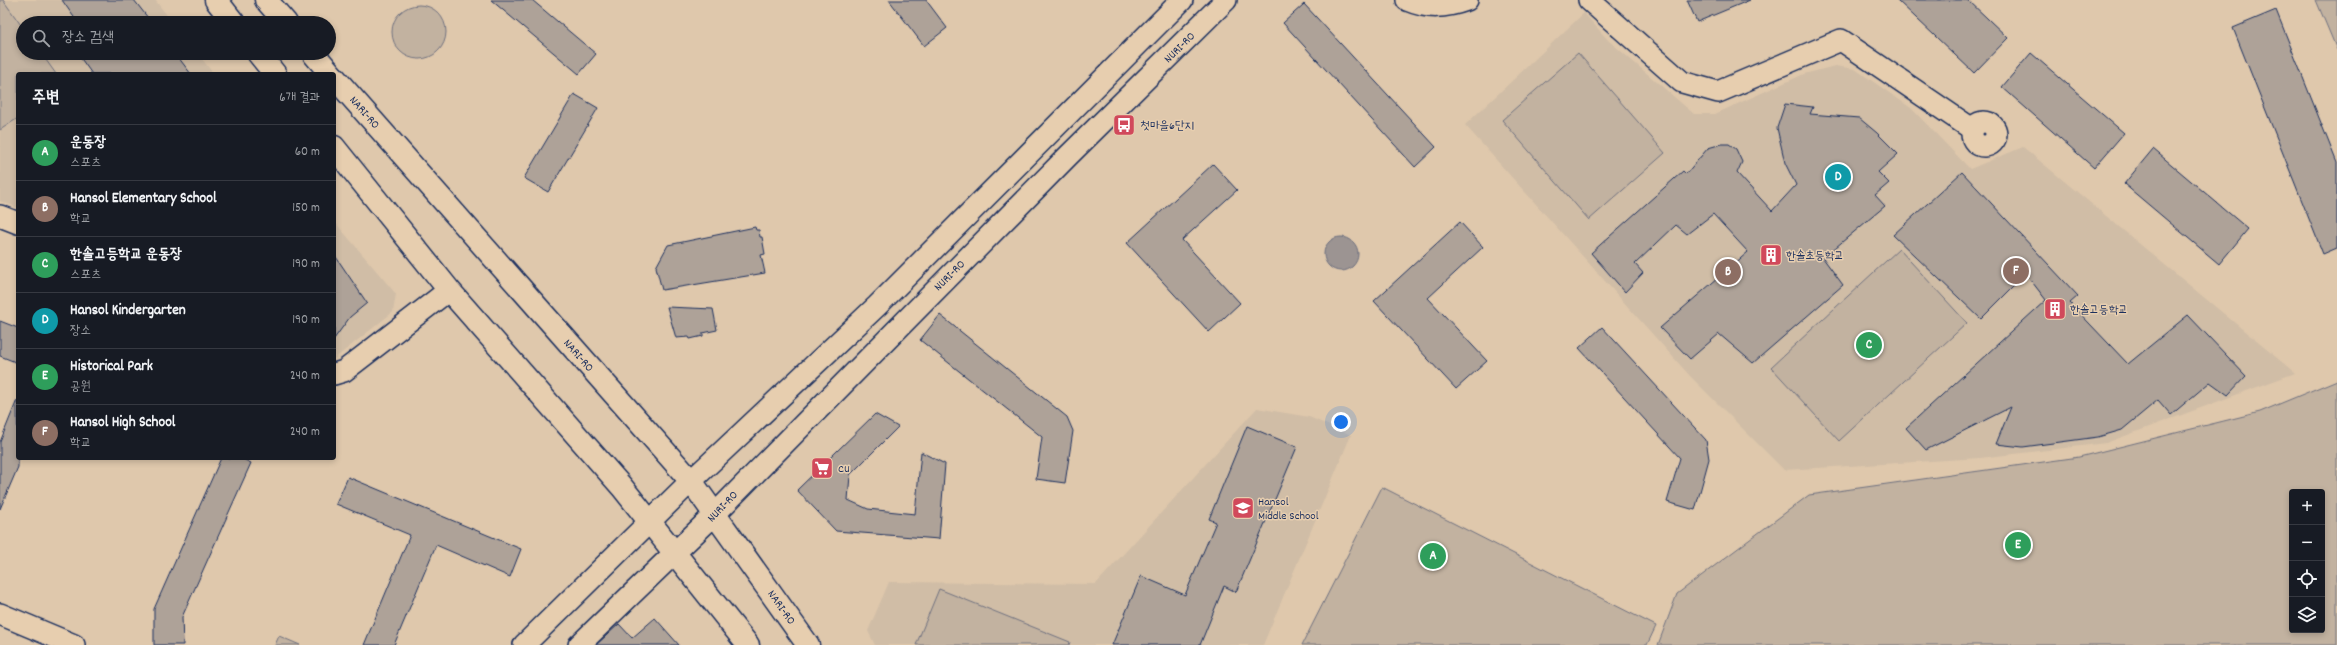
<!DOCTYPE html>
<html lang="ko">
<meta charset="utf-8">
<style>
body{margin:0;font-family:Dekko,"Poor Story",sans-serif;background:#20242c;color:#f1f3f6}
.controls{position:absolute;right:12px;bottom:12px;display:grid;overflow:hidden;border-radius:4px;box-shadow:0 2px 6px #0003}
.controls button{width:36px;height:36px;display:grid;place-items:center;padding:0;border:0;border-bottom:1px solid #363941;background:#171b24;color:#f1f3f6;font:20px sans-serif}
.you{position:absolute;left:1341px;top:422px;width:14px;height:14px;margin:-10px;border:3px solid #fff;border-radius:50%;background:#1a73e8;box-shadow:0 0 0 6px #1a73e833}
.badge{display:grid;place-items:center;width:26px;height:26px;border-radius:50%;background:#2563eb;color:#fff;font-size:13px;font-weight:700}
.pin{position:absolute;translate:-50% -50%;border:2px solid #fff;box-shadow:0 1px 4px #0006}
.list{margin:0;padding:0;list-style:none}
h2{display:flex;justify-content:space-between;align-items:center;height:52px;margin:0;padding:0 16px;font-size:17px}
h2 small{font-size:13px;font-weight:400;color:#9ea1a6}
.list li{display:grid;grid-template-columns:26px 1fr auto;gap:12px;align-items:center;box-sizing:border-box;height:56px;padding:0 16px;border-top:1px solid #363941}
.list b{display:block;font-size:15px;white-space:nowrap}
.list p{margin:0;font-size:13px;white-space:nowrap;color:#9ea1a6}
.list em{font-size:13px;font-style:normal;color:#9ea1a6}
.icon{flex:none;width:22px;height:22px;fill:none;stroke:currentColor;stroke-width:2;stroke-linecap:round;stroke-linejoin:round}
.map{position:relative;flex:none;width:2337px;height:645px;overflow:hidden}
.search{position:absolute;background:#171b24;box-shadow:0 2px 6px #0003;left:16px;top:16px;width:320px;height:44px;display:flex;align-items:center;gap:10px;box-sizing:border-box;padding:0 14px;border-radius:22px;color:#9ea1a6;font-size:15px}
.panel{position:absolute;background:#171b24;box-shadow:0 2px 6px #0003;left:16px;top:72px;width:320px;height:388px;border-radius:4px}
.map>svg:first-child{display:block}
</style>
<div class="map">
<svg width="2337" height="645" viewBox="0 0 2337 645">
<rect width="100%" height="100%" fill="#dfc8ac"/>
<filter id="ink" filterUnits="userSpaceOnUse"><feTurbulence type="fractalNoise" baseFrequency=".025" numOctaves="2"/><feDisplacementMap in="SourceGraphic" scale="8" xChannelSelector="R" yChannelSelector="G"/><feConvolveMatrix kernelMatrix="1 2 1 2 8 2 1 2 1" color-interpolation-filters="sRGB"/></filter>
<g filter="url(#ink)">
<g fill="#d0bda6">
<polygon points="0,0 155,0 173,23 23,23 23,53 197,53 214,74 18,74 18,208 0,201"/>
<polygon points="1584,13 1608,40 1694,114 1715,114 1804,74 1835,66 1855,69 1911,108 1970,169 2023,147 2295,373 2106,443 1980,458 1784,470 1690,376 1465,125"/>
<polygon points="334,221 396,294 393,312 334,359"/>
<polygon points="1257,408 1309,417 1351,435 1263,645 875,645 868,631 889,582 1096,584"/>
</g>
<g fill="#c2b2a0" stroke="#6e707f" fill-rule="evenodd">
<polygon points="0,0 3,0 23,28 23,53 41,53 56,74 18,74 18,118 0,130"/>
<polygon points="2316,0 2337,0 2337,50"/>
<circle cx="419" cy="32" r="27"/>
<polygon points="1578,53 1665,153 1589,220 1502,120"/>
<polygon points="1899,249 1967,323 1839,441 1771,367"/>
<path d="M 2337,380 L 2337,645 L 1658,645 L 1677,594 L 1809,495 L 2079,457 L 2260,412 ZM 2292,492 L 2322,492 L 2322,630 L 2292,630 Z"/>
<polygon points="1382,487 1656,626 1647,645 1302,645"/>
<polygon points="939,589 1070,642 1069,645 916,645"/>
<polygon points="279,636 300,645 275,645"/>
</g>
<circle fill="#9c9492" stroke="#686c7d" cx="1341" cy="254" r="17"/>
<g fill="#aea298" stroke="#1b2f5e">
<polygon points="62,0 134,0 152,23 78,23"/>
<polygon points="491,0 532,0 596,54 579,74"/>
<polygon points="889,0 926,0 947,28 924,46"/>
<polygon points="1687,0 1750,0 1697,22"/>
<polygon points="1897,0 1968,0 2008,38 1974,73"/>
<polygon points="1304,4 1436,147 1415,167 1283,23"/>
<polygon points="2276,10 2337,163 2337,248 2323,254 2233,28"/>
<polygon points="77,53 175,53 191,74 92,74"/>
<polygon points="2031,53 2124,133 2094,168 2002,87"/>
<polygon points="574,94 598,108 548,192 524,178"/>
<polygon points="1785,104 1813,107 1810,114 1859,118 1877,133 1898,154 1878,172 1889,183 1875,195 1885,206 1823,258 1843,285 1753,363 1719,334 1690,359 1660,328 1748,252 1713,214 1687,234 1676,225 1635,264 1643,273 1625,292 1591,253 1683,171 1686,174 1708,148 1722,144 1729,144 1736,149 1742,162 1737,173 1772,211 1796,185 1785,163 1777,128"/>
<polygon points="2153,149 2248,229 2219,264 2124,184"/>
<polygon points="1213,164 1237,190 1182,240 1240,303 1209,332 1127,243"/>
<polygon points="1962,172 2078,296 2070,303 2128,364 2188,315 2246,376 2228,395 2210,382 2171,415 2158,400 2122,430 2098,437 2023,447 1996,444 2011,407 1926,450 1906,428 2046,300 2026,274 1981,319 1893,235"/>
<polygon points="1460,222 1483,247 1428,298 1487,361 1456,389 1374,301"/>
<polygon points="755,227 756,230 759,230 760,237 762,237 765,254 761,255 765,273 662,290 656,267 668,245"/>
<polygon points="334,254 367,303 350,317 334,339"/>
<polygon points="667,307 713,309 717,330 703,333 703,336 690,339 689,337 676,338"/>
<polygon points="940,315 1067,417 1073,431 1065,483 1036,479 1042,437 920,340"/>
<polygon points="0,321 18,328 18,363 0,356"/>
<polygon points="1602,327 1706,440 1709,459 1695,510 1667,502 1680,458 1579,348"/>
<polygon points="17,400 18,467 0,509 0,442"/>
<polygon points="875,414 898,427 850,475 848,500 868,509 915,514 921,452 945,464 939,539 836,531 797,490"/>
<polygon points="1247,426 1297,447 1236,592 1224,586 1200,645 1112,645 1141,576 1185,595 1216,522 1209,519"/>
<polygon points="221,458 241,458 251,463 182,617 183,645 154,645 154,609"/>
<polygon points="348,477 521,549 510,577 436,545 394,645 364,645 410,535 336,504"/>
<polygon points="655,618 679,645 596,645 619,624 632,638"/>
</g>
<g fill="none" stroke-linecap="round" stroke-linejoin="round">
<g stroke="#1b2f5e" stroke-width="24">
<g id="minor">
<path d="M 1407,0 C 1428,9 1445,8 1467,0"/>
<polyline points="1589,0 1682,82 1718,92 1841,40 1972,129"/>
<circle cx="1984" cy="134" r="12"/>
<polyline points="0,216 18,223"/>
<polyline points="334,374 344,371 449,290"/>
<polyline points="0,614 74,645"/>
<polyline points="524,645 691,481 877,306 1182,0"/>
<polyline points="579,645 716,513 1068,156 1226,0"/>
</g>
</g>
<g stroke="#1b2f5e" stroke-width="25">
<g id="major">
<polyline points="216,0 234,23"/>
<polyline points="266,0 286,23"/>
<polyline points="258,53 275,74"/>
<polyline points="313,53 331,74"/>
<polyline points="334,77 691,481 808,645"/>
<polyline points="334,147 449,290 622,487 748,645"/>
</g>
</g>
<use href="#minor" stroke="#e7ceaf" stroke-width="21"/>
<use href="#major" stroke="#e7ceaf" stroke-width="22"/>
</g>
</g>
<defs>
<g id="bus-square" transform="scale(1.15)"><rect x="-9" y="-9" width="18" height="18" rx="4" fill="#d1495b" stroke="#e7ceaf"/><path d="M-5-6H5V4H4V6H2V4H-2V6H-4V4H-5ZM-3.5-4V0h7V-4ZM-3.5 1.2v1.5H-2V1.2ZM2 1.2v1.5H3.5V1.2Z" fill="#fff"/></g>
<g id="building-square" transform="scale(1.15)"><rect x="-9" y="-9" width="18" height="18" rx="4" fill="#d1495b" stroke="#e7ceaf"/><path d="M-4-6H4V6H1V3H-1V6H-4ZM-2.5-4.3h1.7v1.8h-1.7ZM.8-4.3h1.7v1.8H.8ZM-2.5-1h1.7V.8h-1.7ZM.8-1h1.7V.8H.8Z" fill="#fff"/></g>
<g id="supermarket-square" transform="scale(1.15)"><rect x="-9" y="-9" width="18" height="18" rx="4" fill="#d1495b" stroke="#e7ceaf"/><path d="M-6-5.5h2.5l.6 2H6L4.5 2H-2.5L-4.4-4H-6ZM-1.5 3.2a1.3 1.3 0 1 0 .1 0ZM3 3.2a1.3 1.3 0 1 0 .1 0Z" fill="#fff"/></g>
<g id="school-square" transform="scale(1.15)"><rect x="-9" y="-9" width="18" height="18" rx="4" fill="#d1495b" stroke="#e7ceaf"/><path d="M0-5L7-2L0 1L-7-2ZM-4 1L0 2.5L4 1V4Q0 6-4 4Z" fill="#fff"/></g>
</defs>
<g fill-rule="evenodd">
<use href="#bus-square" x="1124" y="125"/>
<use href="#building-square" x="1771" y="255"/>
<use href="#building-square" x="2055" y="309"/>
<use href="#supermarket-square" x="822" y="468"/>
<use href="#school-square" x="1243" y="508"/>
</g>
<g text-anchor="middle" stroke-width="3" stroke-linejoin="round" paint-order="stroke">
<g font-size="12" fill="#1b2f5e" stroke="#e7ceaf">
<text transform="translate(1179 47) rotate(-45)" y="4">NURI-RO</text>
<text transform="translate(365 112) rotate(49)" y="4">NARI-RO</text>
<text transform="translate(949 275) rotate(-45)" y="4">NURI-RO</text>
<text transform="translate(579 355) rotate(49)" y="4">NARI-RO</text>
<text transform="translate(722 506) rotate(-46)" y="4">NURI-RO</text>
<text transform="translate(782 607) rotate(55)" y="4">NARI-RO</text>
</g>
<g font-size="12" fill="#1b2f5e" stroke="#e7ceaf" text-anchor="start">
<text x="1140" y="129">첫마을6단지</text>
<text x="1786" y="259">한솔초등학교</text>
<text x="2070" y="313">한솔고등학교</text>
<text x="838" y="472">CU</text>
<text x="1258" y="505">Hansol<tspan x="1258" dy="14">Middle School</tspan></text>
</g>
</g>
</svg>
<div class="controls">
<button>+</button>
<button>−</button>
<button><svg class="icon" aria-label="locate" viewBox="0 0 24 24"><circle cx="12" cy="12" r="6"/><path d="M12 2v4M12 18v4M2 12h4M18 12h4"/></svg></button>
<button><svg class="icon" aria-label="layers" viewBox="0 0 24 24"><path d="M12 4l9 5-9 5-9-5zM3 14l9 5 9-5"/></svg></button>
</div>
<div class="you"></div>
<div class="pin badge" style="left:1433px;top:556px;background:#2e9e5b">A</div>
<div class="pin badge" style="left:1728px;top:272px;background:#8d6e63">B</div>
<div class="pin badge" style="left:1869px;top:345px;background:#2e9e5b">C</div>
<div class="pin badge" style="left:1838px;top:177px;background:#0f9aa8">D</div>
<div class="pin badge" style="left:2018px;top:545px;background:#2e9e5b">E</div>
<div class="pin badge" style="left:2016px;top:271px;background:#8d6e63">F</div>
<div class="search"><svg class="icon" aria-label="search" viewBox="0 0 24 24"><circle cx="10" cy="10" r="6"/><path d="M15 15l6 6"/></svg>장소 검색</div>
<section class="panel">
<h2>주변<small>6개 결과</small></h2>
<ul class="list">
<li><span class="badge" style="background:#2e9e5b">A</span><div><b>운동장</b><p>스포츠</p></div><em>60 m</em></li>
<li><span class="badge" style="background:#8d6e63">B</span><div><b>Hansol Elementary School</b><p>학교</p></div><em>150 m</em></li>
<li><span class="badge" style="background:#2e9e5b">C</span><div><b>한솔고등학교 운동장</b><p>스포츠</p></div><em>190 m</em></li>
<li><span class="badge" style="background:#0f9aa8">D</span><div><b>Hansol Kindergarten</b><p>장소</p></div><em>190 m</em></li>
<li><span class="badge" style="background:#2e9e5b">E</span><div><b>Historical Park</b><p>공원</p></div><em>240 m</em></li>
<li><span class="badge" style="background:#8d6e63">F</span><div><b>Hansol High School</b><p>학교</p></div><em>240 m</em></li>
</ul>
</section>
</div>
